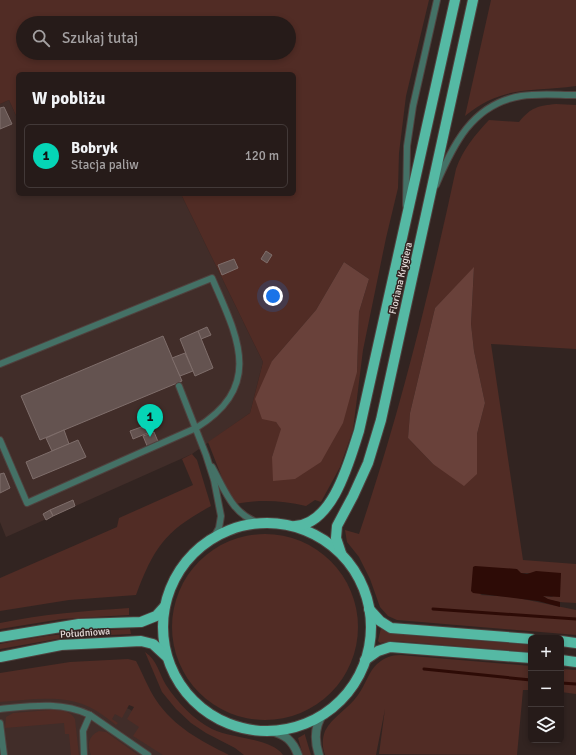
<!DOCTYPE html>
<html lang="pl">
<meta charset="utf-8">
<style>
body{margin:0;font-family:Signika,sans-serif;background:#322826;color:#f1f3f6}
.controls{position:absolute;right:12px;bottom:12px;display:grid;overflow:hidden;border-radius:6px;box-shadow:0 2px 6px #0003}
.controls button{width:36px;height:36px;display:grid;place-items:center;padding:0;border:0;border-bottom:1px solid #423938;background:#261b19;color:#f1f3f6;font:20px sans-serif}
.you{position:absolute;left:273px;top:296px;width:14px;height:14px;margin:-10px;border:3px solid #fff;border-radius:50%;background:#1a73e8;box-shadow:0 0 0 6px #1a73e833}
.badge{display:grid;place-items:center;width:26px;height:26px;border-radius:50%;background:#05d5b6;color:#111;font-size:13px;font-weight:700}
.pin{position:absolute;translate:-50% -33px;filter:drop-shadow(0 1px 2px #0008)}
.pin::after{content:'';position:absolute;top:21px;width:14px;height:12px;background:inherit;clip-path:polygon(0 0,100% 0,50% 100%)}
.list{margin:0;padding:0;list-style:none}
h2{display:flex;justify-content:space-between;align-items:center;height:52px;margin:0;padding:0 16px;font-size:17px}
h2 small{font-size:13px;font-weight:400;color:#a4a1a2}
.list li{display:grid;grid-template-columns:26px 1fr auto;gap:12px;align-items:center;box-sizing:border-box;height:64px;margin:0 8px 8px;padding:0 8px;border:1px solid #423938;border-radius:6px}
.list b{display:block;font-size:15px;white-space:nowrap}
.list p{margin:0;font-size:13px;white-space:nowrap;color:#a4a1a2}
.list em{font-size:13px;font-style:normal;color:#a4a1a2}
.icon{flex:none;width:22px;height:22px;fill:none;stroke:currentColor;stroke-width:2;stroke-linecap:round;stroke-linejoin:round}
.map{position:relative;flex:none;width:576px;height:755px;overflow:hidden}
.search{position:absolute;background:#261b19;box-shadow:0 2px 6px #0003;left:16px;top:16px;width:280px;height:44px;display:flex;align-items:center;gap:10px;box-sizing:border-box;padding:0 14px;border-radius:22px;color:#a4a1a2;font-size:15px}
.panel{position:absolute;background:#261b19;box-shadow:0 2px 6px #0003;left:16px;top:72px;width:280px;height:124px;border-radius:6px}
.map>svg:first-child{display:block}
</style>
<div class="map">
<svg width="576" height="755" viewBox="0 0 576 755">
<rect width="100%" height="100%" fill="#322421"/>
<g fill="#412d29">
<polygon points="9,100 18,120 18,194 181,194 263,362 250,413 192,454 6,537 0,522 0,104"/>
<polygon points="0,686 89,693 129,709 200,755 0,755"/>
</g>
<g fill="#512c25" fill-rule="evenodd">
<path d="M 0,0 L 429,0 L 406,96 L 399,153 L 398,188 L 386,238 L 363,350 L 353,430 L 340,467 L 321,502 L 315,500 L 306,506 C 282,501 261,499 236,504 L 228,493 L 208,442 L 250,413 L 263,362 L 181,194 L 294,194 L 294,74 L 18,74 L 18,120 L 9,100 L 0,104 ZM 23,23 L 289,23 L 289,53 L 23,53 ZM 344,262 L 369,279 L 359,312 L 357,372 L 272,457 L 282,429 L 276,422 L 272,361 L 316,310 Z"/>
<path d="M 491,0 L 576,0 L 576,86 C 532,92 502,85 465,116 Z"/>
<path d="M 556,104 L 576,105 L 576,349 L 491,344 L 523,560 L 576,564 L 576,603 C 564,602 552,603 542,596 L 553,597 L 533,573 L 521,573 L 480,595 L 513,597 L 576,610 L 576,635 L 397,620 L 388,616 L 380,607 L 370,579 L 359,557 L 347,542 L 345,530 L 359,534 C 400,413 429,294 456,169 C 463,149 475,135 489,120 L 519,122 C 531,107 538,106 556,104 ZM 474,268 L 471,324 L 474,351 L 485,403 L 477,434 L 477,474 L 433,464 L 408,438 L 410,413 L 435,308 Z"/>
<path d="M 192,454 L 197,460 L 211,506 C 165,531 154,547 136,595 L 69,600 L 0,611 L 0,578 L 117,527 L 119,518 L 193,485 L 182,459 Z"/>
<circle cx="265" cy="627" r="93"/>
<path d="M 129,608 L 129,615 L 62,619 L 0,629 L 0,623 C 43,614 85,611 129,608 Z"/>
<polygon points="381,628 391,633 416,636 531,645 531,652 394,641 380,643 378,641"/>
<path d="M 130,629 L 131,634 L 68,637 L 0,649 L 0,644 C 43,635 86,631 130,629 Z"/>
<path d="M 145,652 C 157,660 159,673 166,685 C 178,703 193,719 212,729 C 233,739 271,738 283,755 L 244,755 L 235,748 L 206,733 L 191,723 L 176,709 L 162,692 Z"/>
<path d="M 400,655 L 531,666 L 531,690 L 523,690 L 517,755 L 379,754 L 385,709 L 376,755 L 325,755 C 322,747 322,739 325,731 C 332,717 349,708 358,695 C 365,686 369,671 377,664 C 384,658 391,655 400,655 Z"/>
<path d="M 128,659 L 136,661 C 143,674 148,688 156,700 C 174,727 201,741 229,755 L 163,755 L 133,736 L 139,727 L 127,719 L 134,707 L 129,705 L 122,718 L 115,714 L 112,719 L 118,723 L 116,725 C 107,718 97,710 87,706 C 60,694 28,700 0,702 L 0,673 L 70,662 Z"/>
<polygon points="561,669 576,670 576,694 561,692"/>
<path d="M 50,710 C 60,710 70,710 75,719 L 79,755 L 71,755 L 69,734 L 65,734 L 64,723 L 5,728 L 6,717 L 13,713 Z"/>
<path d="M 99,731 L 106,732 L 138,755 L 91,755 C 87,745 88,736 99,731 Z"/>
<polygon points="305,734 305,735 311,755 303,755 298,738"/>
</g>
<g fill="#69413a">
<polygon points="344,262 369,279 359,312 357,372 343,423 321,462 295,479 273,481 272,457 281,429 276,422 262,419 255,399 272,361 316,310"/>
<polygon points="474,267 471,324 474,351 485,403 477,434 477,474 464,486 433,464 408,438 410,413 435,308"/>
</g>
<polygon fill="#2d0b06" points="475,566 517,569 521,573 527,574 536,571 561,573 560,597 543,596 548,599 560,602 560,607 538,601 473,593 471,591 473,567"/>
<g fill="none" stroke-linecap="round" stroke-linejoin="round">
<g stroke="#2d0b06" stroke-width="3">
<polyline points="433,609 576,619"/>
<polyline points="424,669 531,680"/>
<polyline points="561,683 576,684"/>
</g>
</g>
<g fill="#645350" stroke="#7f6e6b">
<polygon points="4,107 12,124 0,129 0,108"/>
<polygon points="266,251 272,255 267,263 261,259"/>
<polygon points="234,259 238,268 222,275 218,265"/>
<polygon points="207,327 211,335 201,339 198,331"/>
<polygon points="198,331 213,368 195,376 180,339"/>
<polygon points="163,336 182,381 40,440 21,396"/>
<polygon points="185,353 193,371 180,376 172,358"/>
<polygon points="147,425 150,432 133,439 130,431"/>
<polygon points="64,430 69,444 52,451 46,438"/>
<polygon points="154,432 159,444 148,448 143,436"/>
<polygon points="78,440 86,457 33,479 26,462"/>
<polygon points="4,473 10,488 0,493 0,474"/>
<polygon points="73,500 75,506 53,516 50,510"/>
<polygon points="50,510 53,516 46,520 43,514"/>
</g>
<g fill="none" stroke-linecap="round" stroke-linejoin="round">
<g stroke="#4f413e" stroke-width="8">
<g id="service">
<path d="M 436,185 C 453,145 472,104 521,96 C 539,93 558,95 576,95"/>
<polyline points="406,205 407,146 413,106 437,0"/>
<path d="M 0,364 L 212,278 C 237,336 265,386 196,428 L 27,503 L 0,440"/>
<polyline points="179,386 206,455 214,480 221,516 219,528 214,537"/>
<path d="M 212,467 C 225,490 232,514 259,523"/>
<path d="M 0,709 C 31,706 61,701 90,715 L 83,731 L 84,755"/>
<polyline points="90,715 148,755"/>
<polyline points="0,723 4,755"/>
</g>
</g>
<g stroke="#4f413e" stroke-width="10">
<g id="tertiary">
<path d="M 271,731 C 285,734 293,741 298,755"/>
<path d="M 319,755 C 314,740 314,727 323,714"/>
</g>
</g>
<g stroke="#4f413e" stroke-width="12">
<g id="primary">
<circle cx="267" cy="627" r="104"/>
<path d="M 295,526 C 333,524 349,462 359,431 L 455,0"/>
<polyline points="341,553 336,538 337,526 353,496 368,463 381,420 473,0"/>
<polyline points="369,609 380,621 391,628 531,639"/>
<polyline points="0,637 79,624 141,622 156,616 165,606"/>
<polyline points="561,641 576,643"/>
<polyline points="0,657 61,645 141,641 153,644 166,656"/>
<polyline points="365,660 378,651 390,647 531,658"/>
<polyline points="561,660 576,662"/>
</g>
</g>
<use href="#service" stroke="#447166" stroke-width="6"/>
<use href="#tertiary" stroke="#447166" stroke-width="8"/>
<use href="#primary" stroke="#55b9a4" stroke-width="10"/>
</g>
<g text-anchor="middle" stroke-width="3" stroke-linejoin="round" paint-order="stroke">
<g font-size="10" fill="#e5dbd9" stroke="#322421">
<text transform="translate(400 278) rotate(-77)" y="4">Floriana Krygiera</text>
<text transform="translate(85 632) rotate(-4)" y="4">Południowa</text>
</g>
</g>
</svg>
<div class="controls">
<button>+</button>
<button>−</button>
<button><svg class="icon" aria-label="layers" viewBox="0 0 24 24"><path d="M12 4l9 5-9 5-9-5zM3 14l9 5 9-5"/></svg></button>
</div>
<div class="you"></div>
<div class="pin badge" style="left:150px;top:437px">1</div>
<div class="search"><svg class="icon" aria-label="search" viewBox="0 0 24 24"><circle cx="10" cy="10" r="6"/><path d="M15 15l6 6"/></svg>Szukaj tutaj</div>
<section class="panel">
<h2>W pobliżu<small></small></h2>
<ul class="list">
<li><span class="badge">1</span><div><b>Bobryk</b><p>Stacja paliw</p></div><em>120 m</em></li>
</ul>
</section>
</div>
